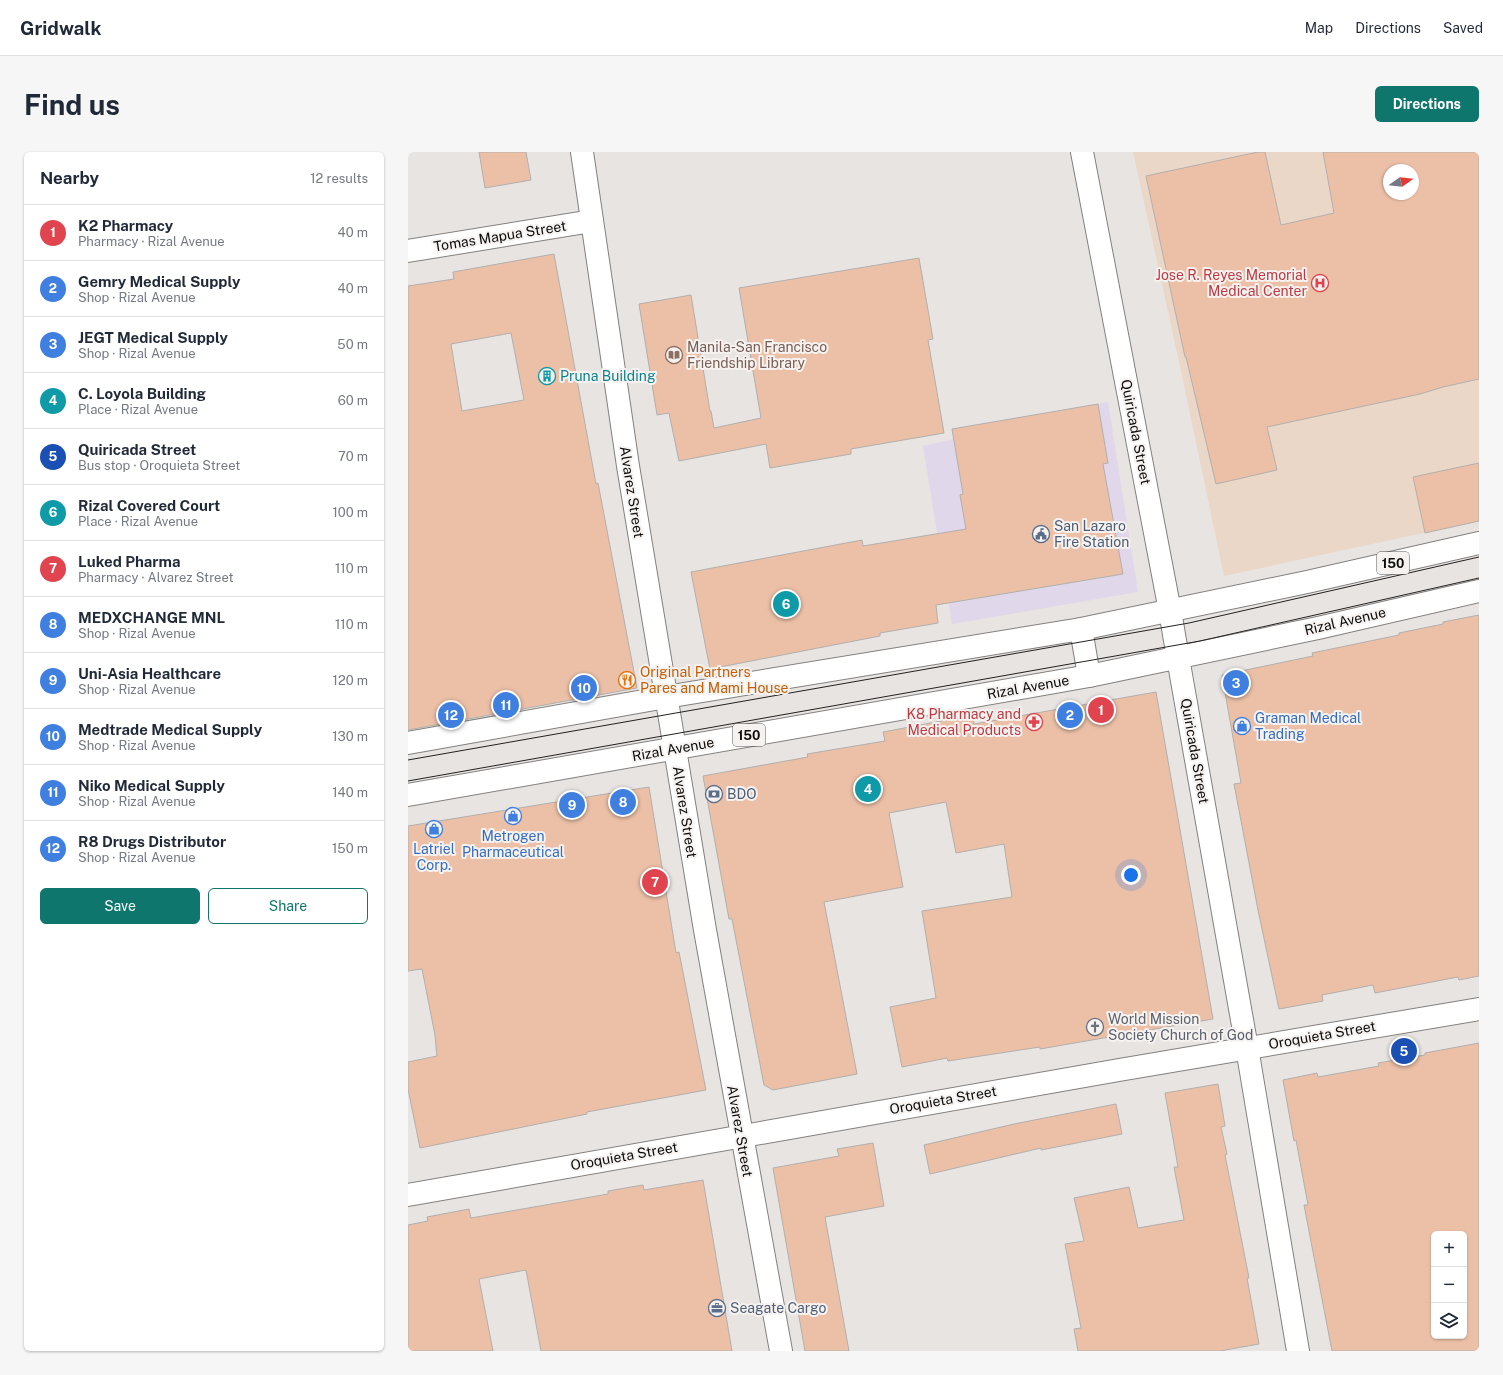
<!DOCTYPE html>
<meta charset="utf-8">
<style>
body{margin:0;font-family:"Public Sans",sans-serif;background:#f6f6f7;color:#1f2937}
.controls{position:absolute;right:12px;bottom:12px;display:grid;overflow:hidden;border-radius:6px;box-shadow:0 1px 3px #0004}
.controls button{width:36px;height:36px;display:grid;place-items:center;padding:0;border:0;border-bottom:1px solid #e0e1e3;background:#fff;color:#1f2937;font:20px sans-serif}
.compass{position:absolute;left:975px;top:12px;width:36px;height:36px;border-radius:50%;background:#fff;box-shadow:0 1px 3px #0004;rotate:76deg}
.you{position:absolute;left:723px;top:723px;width:14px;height:14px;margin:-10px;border:3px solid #fff;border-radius:50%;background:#1a73e8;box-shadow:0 0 0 6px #1a73e833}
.badge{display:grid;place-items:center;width:26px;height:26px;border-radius:50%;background:#0f766e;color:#fff;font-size:13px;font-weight:700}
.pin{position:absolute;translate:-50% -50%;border:2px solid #fff;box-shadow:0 1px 4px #0006}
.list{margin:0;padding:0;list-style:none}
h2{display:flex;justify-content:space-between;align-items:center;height:52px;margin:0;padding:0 16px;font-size:17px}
h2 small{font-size:13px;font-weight:400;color:#747a83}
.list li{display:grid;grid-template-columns:26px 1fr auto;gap:12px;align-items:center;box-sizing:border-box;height:56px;padding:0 16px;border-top:1px solid #e0e1e3}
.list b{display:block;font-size:15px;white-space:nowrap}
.list p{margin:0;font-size:13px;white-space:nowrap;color:#747a83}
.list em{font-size:13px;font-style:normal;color:#747a83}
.actions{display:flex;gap:8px;padding:12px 16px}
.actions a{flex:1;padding:9px 0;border:1px solid #0f766e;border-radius:6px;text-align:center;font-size:14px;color:#0f766e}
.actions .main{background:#0f766e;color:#fff}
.icon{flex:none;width:22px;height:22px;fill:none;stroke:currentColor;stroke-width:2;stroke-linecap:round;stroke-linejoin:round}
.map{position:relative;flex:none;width:1071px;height:1199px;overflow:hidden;border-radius:6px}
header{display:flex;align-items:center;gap:24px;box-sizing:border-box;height:56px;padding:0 20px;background:#fff;border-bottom:1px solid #e0e1e3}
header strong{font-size:19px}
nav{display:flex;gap:22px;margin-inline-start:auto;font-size:14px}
.intro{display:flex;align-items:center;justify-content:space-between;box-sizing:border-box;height:96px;padding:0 24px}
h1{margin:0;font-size:28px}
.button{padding:10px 18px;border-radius:6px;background:#0f766e;color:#fff;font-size:14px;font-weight:700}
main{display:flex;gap:24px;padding:0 24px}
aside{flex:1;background:#fff;border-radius:6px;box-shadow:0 1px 3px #0004}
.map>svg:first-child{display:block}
</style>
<header>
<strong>Gridwalk</strong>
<nav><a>Map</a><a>Directions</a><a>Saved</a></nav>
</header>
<div class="intro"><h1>Find us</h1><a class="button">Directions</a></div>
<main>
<aside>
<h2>Nearby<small>12 results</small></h2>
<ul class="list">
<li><span class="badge" style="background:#e0444e">1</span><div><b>K2 Pharmacy</b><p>Pharmacy · Rizal Avenue</p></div><em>40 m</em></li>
<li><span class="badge" style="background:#3f7fe0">2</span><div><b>Gemry Medical Supply</b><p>Shop · Rizal Avenue</p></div><em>40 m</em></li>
<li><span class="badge" style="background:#3f7fe0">3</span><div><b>JEGT Medical Supply</b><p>Shop · Rizal Avenue</p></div><em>50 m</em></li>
<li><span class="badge" style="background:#0f9aa8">4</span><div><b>C. Loyola Building</b><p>Place · Rizal Avenue</p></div><em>60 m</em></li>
<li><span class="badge" style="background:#1a4fb4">5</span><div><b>Quiricada Street</b><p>Bus stop · Oroquieta Street</p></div><em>70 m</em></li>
<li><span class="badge" style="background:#0f9aa8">6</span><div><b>Rizal Covered Court</b><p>Place · Rizal Avenue</p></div><em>100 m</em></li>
<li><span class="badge" style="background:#e0444e">7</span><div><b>Luked Pharma</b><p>Pharmacy · Alvarez Street</p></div><em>110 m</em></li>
<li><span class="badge" style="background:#3f7fe0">8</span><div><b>MEDXCHANGE MNL</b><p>Shop · Rizal Avenue</p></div><em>110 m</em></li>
<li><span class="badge" style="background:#3f7fe0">9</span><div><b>Uni-Asia Healthcare</b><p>Shop · Rizal Avenue</p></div><em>120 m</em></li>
<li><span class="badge" style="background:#3f7fe0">10</span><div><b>Medtrade Medical Supply</b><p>Shop · Rizal Avenue</p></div><em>130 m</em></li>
<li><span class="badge" style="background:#3f7fe0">11</span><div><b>Niko Medical Supply</b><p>Shop · Rizal Avenue</p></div><em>140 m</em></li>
<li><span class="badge" style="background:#3f7fe0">12</span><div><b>R8 Drugs Distributor</b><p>Shop · Rizal Avenue</p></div><em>150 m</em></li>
</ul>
<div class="actions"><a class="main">Save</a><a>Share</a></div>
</aside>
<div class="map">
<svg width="1071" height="1199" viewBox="0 0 1071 1199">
<rect width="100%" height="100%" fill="#e8e4e2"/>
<polygon fill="#e1d7eb" points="700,250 730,440 544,472 515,294 545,287 544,277"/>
<path fill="#ebd7c8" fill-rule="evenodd" d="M 725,0 L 1071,0 L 1071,369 L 816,424 L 773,219 ZM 981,18 L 1005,18 L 1005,42 L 981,42 Z"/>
<g fill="#ecc0a7" stroke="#b2afad" fill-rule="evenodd">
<polygon points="71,0 118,0 123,28 77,36"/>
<path d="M 850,0 L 857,0 L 873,73 L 926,61 L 915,0 L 1071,0 L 1071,227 L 1035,235 L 1012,242 L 859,275 L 869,318 L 808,332 L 778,205 L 777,205 L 738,24 ZM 981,18 L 1005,18 L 1005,42 L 981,42 Z"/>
<path d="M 146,102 L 188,332 L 190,331 L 229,536 L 0,578 L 0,134 L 46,127 L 45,120 ZM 103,181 L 116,248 L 54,259 L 43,192 Z"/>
<polygon points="511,106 525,187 520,188 536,281 443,297 443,302 362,316 358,292 271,309 261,261 249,263 231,152 283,143 302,259 303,259 306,276 353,266 331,136"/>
<polygon points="690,252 700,311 695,312 715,422 528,453 530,471 472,481 472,484 302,517 283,420 454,388 455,394 558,377 552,343 555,342 544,277"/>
<polygon points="1071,311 1071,369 1017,381 1005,325"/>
<polygon points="1071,463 1071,824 1051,828 1050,825 967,841 965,833 914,843 915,849 871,857 850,758 826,632 833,631 814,523 905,504 904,501 991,483 991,481 1035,472 1035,470"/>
<polygon points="748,540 805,867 632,897 632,895 540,909 539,906 494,915 482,855 528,846 514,759 604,745 596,692 548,701 538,650 481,661 495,735 416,750 449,922 365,938 356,933 324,767 321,767 295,624 400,605 399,602 477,589 475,580 565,563 566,572"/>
<polygon points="241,635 268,801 271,800 298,938 179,960 179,962 12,996 0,937 0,910 29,904 27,883 14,817 0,819 0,674"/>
<path d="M 1071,891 L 1071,1199 L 924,1199 L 896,1053 L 900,1053 L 888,988 L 886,989 L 875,928 L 909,921 L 910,925 L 971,914 L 970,911 L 1017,903 L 1017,901 ZM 1026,1082 L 1056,1082 L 1056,1184 L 1026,1184 Z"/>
<polygon points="810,932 817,974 813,975 819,1002 817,1003 841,1126 839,1126 851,1192 812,1199 670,1199 666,1177 673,1176 657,1092 676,1089 666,1046 721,1035 730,1076 776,1068 766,1015 770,1015 757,941"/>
<polygon points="708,952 714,982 633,998 633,996 522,1022 516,993 606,972"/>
<polygon points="465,991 476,1054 417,1065 441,1199 397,1199 365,1016 431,1004 429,997"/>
<polygon points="295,1028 324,1199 133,1199 118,1118 71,1127 85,1199 0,1199 0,1073 20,1069 19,1065 61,1057 63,1066 200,1042 200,1039 235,1033 236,1038"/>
</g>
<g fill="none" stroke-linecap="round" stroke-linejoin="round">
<g stroke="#83807e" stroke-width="24">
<g id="street">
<polyline points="174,0 220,314 297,778 373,1199"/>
<polyline points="0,99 184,69"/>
<polyline points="762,459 770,506"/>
</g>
</g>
<g stroke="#83807e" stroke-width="24">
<g id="secondary">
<polyline points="674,0 762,459"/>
<polyline points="770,506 839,896 890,1199"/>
<polyline points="0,1043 711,918 1071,857"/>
</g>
</g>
<g stroke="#83807e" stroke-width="24">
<g id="primary">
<polyline points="673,477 681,524"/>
<polyline points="0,591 258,545 673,477 899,430 1071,391"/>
<polyline points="0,643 681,524 910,476 1071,439"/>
</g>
</g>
<use href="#street" stroke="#fff" stroke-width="22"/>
<use href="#secondary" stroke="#fff" stroke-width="22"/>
<use href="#primary" stroke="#fff" stroke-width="22"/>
<g stroke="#232221" stroke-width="1">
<polyline points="0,608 781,471 1071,405"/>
<polyline points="0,629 792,489 1071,426"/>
</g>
</g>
<defs>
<g id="hospital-ring" transform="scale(0.9)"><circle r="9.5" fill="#f5f2f0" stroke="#e0444e" stroke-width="1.5"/><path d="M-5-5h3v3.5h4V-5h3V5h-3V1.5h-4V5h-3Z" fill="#e0444e"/></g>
<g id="library-ring" transform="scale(0.9)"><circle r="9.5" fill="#f5f2f0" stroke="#8d6e63" stroke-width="1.5"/><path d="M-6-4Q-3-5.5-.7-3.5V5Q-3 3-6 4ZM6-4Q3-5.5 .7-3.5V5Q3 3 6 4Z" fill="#8d6e63"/></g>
<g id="building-ring" transform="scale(0.9)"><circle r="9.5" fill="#f5f2f0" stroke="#0f9aa8" stroke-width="1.5"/><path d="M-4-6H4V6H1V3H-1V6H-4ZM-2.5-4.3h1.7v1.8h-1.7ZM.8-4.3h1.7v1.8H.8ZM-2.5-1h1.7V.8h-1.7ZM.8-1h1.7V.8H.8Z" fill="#0f9aa8"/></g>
<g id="civic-ring" transform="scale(0.9)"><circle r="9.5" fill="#f5f2f0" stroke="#5c6f8a" stroke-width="1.5"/><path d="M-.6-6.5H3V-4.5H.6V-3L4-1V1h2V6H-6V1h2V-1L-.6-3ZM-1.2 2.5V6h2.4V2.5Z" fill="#5c6f8a"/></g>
<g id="restaurant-ring" transform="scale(0.9)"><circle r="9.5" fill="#f5f2f0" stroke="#e8710a" stroke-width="1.5"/><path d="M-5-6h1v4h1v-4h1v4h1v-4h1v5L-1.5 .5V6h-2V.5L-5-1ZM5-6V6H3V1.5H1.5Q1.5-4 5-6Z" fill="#e8710a"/></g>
<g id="pharmacy-ring" transform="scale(0.9)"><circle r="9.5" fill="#f5f2f0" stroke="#e0444e" stroke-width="1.5"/><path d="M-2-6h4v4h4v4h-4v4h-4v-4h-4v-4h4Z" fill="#e0444e"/></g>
<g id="shop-ring" transform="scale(0.9)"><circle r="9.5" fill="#f5f2f0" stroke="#3f7fe0" stroke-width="1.5"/><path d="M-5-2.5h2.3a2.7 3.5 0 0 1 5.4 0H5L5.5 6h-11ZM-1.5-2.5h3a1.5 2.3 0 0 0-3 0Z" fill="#3f7fe0"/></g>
<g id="bank-ring" transform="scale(0.9)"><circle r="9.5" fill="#f5f2f0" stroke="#5c6f8a" stroke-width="1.5"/><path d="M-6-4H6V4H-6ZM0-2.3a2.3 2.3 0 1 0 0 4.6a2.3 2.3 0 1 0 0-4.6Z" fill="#5c6f8a"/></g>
<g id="church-ring" transform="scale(0.9)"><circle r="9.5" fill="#f5f2f0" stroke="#6b7280" stroke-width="1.5"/><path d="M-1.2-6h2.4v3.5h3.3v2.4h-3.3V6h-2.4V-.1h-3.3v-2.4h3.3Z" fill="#6b7280"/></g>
<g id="office-ring" transform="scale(0.9)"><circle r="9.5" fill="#f5f2f0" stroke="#5c6f8a" stroke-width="1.5"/><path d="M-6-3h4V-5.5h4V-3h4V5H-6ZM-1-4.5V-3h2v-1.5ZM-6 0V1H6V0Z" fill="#5c6f8a"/></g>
</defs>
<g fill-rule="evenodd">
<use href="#hospital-ring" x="912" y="131"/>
<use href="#library-ring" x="266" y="203"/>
<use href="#building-ring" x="139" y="224"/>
<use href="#civic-ring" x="633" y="382"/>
<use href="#restaurant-ring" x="219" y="528"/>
<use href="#pharmacy-ring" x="626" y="570"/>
<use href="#shop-ring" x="834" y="574"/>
<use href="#bank-ring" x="306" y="642"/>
<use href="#shop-ring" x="105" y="664"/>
<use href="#shop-ring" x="26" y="677"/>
<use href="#church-ring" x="687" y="875"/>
<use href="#office-ring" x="309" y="1156"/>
</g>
<g text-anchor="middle" stroke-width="4" stroke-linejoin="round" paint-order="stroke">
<g fill="#f5f2f0" stroke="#535150" stroke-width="1">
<rect x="969" y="400" width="32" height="22" rx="3"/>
<rect x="325" y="572" width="32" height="22" rx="3"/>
</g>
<g font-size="13" font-weight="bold" fill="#0d0c0b">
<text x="985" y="416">150</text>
<text x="341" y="588">150</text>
</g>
<g font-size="14" fill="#0d0c0b" stroke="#f5f2f0">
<text transform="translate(92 84) rotate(-9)" y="5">Tomas Mapua Street</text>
<text transform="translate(728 280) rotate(79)" y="5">Quiricada Street</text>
<text transform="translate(224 340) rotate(81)" y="5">Alvarez Street</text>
<text transform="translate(937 469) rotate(-13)" y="5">Rizal Avenue</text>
<text transform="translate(620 535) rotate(-10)" y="5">Rizal Avenue</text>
<text transform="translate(265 597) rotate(-10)" y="5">Rizal Avenue</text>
<text transform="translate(787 599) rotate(80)" y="5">Quiricada Street</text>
<text transform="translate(277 660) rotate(81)" y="5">Alvarez Street</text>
<text transform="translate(914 883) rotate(-10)" y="5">Oroquieta Street</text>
<text transform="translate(535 948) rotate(-10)" y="5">Oroquieta Street</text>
<text transform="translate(332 979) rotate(80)" y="5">Alvarez Street</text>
<text transform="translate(216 1004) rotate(-10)" y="5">Oroquieta Street</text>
</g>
<g font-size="14" fill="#be3a42" stroke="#f5f2f0" text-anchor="end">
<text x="899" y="128">Jose R. Reyes Memorial<tspan x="899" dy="16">Medical Center</tspan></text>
<text x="613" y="567">K8 Pharmacy and<tspan x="613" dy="16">Medical Products</tspan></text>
</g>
<g font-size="14" fill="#785e54" stroke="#f5f2f0" text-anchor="start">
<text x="279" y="200">Manila-San Francisco<tspan x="279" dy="16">Friendship Library</tspan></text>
</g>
<g font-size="14" fill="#0d838f" stroke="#f5f2f0" text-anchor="start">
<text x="152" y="229">Pruna Building</text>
</g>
<g font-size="14" fill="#4e5e75" stroke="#f5f2f0" text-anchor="start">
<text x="646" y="379">San Lazaro<tspan x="646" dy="16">Fire Station</tspan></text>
<text x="319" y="647">BDO</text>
<text x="322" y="1161">Seagate Cargo</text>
</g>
<g font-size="14" fill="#c56008" stroke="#f5f2f0" text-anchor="start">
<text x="232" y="525">Original Partners<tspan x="232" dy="16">Pares and Mami House</tspan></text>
</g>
<g font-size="14" fill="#366cbe" stroke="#f5f2f0">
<text x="847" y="571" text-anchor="start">Graman Medical<tspan x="847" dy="16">Trading</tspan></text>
<text x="105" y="689">Metrogen<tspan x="105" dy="16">Pharmaceutical</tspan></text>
<text x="26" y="702">Latriel<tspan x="26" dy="16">Corp.</tspan></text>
</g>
<g font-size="14" fill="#5b616d" stroke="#f5f2f0" text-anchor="start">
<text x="700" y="872">World Mission<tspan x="700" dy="16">Society Church of God</tspan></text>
</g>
</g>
</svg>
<div class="controls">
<button>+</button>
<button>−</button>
<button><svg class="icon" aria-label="layers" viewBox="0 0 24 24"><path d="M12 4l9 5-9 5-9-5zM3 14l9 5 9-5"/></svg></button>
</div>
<svg class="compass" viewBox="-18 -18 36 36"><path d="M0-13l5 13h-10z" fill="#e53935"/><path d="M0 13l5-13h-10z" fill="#747a83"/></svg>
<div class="you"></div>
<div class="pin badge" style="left:693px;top:558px;background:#e0444e">1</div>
<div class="pin badge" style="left:662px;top:563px;background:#3f7fe0">2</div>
<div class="pin badge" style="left:828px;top:531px;background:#3f7fe0">3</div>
<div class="pin badge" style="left:460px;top:637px;background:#0f9aa8">4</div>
<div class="pin badge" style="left:996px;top:899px;background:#1a4fb4">5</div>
<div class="pin badge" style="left:378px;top:452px;background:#0f9aa8">6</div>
<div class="pin badge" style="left:247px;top:730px;background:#e0444e">7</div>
<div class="pin badge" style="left:215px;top:650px;background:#3f7fe0">8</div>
<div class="pin badge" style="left:164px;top:653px;background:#3f7fe0">9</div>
<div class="pin badge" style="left:176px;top:536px;background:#3f7fe0">10</div>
<div class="pin badge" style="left:98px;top:553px;background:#3f7fe0">11</div>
<div class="pin badge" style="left:43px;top:563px;background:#3f7fe0">12</div>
</div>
</main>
